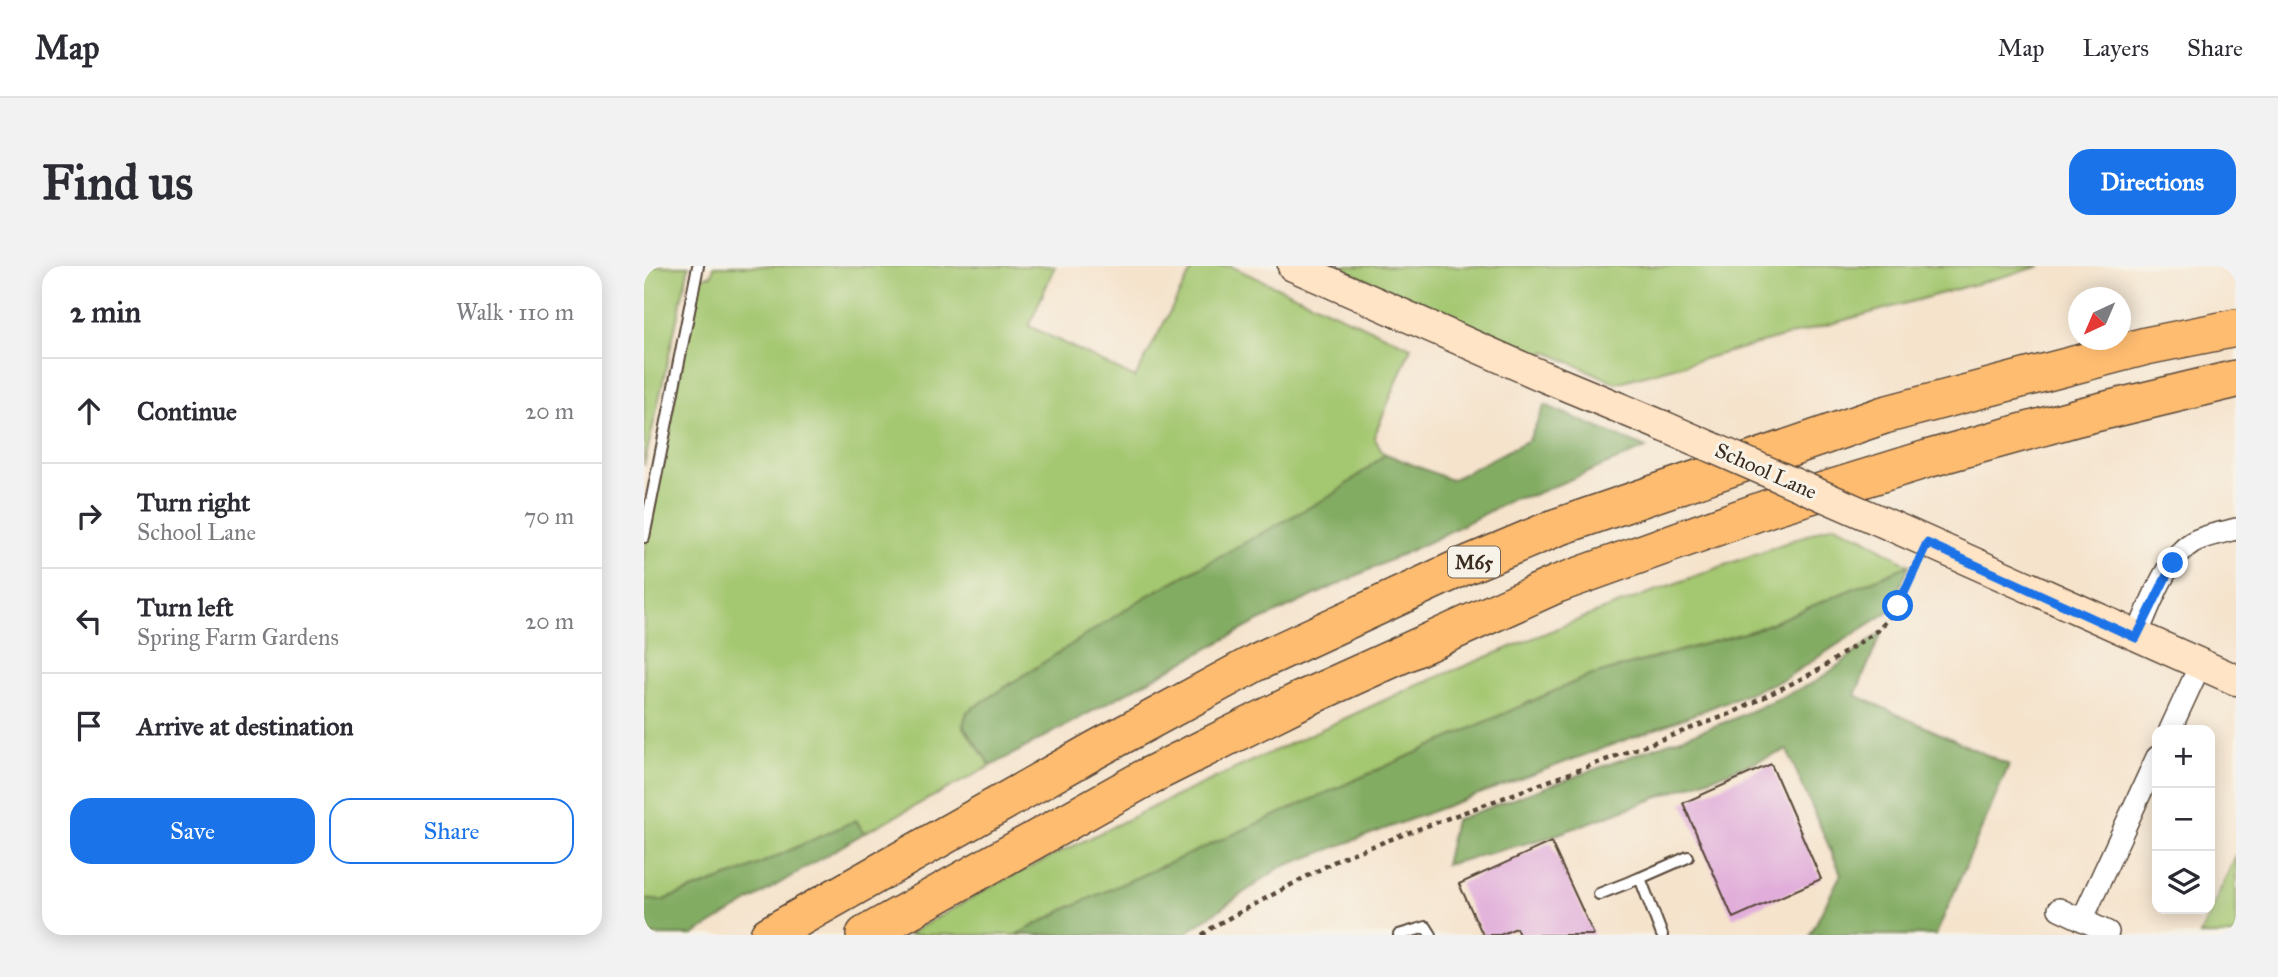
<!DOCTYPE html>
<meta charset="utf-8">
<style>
body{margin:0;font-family:"IM FELL Great Primer",serif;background:#f2f2f3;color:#2b2b33}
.controls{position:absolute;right:21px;bottom:21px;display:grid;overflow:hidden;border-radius:14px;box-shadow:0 4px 18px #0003}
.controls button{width:63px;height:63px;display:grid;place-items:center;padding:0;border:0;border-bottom:2px solid #e1e1e2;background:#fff;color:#2b2b33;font:35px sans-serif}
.compass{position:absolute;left:1424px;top:21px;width:63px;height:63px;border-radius:50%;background:#fff;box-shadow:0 4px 18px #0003;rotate:224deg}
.stop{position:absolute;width:21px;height:21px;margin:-16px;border:5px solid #1a73e8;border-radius:50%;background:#fff}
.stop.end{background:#1a73e8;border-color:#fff;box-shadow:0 2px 7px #0008}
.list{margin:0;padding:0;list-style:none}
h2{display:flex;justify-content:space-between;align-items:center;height:91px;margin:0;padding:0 28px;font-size:30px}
h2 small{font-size:23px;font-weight:400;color:#7c7c81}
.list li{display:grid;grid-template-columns:46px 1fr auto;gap:21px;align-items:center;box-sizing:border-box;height:105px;padding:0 28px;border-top:2px solid #e1e1e2}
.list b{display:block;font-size:26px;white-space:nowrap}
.list p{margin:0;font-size:23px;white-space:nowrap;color:#7c7c81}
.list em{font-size:23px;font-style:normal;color:#7c7c81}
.actions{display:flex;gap:14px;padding:21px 28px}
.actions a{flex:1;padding:16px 0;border:2px solid #1a73e8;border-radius:21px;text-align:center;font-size:24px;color:#1a73e8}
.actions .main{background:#1a73e8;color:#fff}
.icon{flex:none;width:38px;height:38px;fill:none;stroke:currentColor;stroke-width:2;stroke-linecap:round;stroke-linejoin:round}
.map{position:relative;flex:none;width:1592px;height:669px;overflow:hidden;border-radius:21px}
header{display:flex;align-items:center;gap:42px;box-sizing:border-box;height:98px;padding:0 35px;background:#fff;border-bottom:2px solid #e1e1e2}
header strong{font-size:33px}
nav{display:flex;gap:38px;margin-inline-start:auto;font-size:24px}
.intro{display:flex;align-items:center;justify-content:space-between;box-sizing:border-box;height:168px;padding:0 42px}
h1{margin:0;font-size:49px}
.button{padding:18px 32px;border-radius:21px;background:#1a73e8;color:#fff;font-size:24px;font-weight:700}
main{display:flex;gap:42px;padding:0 42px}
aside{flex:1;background:#fff;border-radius:21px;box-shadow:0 4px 18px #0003}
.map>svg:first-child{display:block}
</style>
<header>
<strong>Map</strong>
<nav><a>Map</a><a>Layers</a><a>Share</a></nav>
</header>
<div class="intro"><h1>Find us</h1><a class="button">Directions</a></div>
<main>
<aside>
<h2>2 min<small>Walk · 110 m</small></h2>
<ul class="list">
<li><svg class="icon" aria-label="ahead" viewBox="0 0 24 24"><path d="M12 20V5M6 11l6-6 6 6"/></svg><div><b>Continue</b></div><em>20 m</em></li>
<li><svg class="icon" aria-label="right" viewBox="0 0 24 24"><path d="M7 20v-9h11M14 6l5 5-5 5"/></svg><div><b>Turn right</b><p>School Lane</p></div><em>70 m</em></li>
<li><svg class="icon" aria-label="left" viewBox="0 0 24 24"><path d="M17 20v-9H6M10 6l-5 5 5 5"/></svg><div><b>Turn left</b><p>Spring Farm Gardens</p></div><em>20 m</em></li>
<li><svg class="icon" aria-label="arrive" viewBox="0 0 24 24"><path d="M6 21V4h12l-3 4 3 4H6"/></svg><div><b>Arrive at destination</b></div></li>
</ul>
<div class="actions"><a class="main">Save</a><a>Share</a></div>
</aside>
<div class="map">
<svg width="1592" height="669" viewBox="0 0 1592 669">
<rect width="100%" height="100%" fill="#f7f3e8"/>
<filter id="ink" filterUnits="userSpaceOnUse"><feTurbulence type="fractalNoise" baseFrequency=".0143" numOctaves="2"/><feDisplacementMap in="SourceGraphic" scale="14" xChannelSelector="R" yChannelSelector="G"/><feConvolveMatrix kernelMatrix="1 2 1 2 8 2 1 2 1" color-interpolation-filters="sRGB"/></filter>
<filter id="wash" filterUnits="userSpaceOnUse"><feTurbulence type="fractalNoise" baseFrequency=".00686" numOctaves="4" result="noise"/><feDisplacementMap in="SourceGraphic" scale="28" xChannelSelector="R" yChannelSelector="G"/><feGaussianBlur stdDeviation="1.57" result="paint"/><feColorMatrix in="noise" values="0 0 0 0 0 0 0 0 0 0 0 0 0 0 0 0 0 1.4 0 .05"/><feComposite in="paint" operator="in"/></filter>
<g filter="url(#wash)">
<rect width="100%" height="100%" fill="#f5e3cc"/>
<g fill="#a4c771" stroke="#707848" stroke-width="2">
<polygon points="0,0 45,0 0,200"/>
<polygon points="70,0 411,0 385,60 491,112 550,0 586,0 767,81 730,171 738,186 742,188 690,228 501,331 323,446 319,460 347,500 220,567 212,555 100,605 17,635 0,633 0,286 54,12 68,9"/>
<polygon points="692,0 1397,0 972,117 901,85 898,91"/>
<polygon points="1190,259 1220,272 1265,299 1111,364 942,411 425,642 372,669 263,669 352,618 517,537 769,421 951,347"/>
<polygon points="1592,589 1592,669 1556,669"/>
</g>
<g fill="#83ac63" stroke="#5f6b40" stroke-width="2">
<polygon points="901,139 1002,182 889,229 869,233 789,274 609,358 347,500 319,459 323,446 501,331 690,228 742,188 807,214 885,174"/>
<polygon points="1265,299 1247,344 1140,413 1022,459 635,602 539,669 372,669 424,642 942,411 1111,364"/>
<polygon points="1238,366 1211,429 1365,499 1292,669 1166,669 1197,608 1143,484 906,571 801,599 811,554 1087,454 1175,414"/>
<polygon points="212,554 220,567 49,669 0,669 0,633 17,635 100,605"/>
</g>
<g id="blocks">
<g fill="#e1adda">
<polygon points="1127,498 1177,613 1089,652 1039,537"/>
<polygon points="907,576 950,669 875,669 872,662 856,669 839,669 815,618"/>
</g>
</g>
</g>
<g filter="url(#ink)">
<use href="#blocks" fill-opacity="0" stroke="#574638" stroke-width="2"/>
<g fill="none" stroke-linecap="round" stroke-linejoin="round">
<g stroke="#574638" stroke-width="14">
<g id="service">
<polyline points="0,271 54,0"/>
<polyline points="996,612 1044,591"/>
<polyline points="955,628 996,612 1018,669"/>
<polyline points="755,669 782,661 787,669"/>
</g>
</g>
<g stroke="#574638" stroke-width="24">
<g id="minor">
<path d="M 1492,371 C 1505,343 1521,292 1549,276 C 1562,269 1578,267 1592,263"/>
<polyline points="1526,464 1556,399"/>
<polyline points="1415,643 1464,666"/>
<polyline points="1438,654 1513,491"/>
</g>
</g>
<g stroke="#574638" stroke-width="33">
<g id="secondary">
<polyline points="649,0 896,109 1019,160"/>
<polyline points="1250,261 1592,414"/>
</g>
</g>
<g stroke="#574638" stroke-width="40">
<g id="motorway">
<polyline points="125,669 451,484 613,396 818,301 911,262 1240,149 1502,80 1592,62"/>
<polyline points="221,669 503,511 657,434 913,318 1128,241 1283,193 1434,151 1592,113"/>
</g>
</g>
<polyline stroke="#574638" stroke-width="4.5" stroke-dasharray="5 5" stroke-linecap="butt" points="558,669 572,659 699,591 1086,448 1173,405 1234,364 1254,340 1273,298"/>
<use href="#service" stroke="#fff" stroke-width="10"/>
<use href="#minor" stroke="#fff" stroke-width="21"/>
<use href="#secondary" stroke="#ffe4c6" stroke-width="30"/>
<use href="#motorway" stroke="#febc70" stroke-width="37"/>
<g stroke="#574638" stroke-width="33" stroke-linecap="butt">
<polyline id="secondary-bridge" points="1019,160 1250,261"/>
</g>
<use href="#secondary-bridge" stroke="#ffe4c6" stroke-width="30"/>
</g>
</g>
<g fill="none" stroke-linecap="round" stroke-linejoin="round" filter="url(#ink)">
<polyline stroke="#1a73e8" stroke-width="9" points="1254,340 1283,277 1492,372 1529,297"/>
</g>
<g text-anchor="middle" stroke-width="6" stroke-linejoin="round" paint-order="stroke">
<rect fill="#f7f3e8" stroke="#73665b" stroke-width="2" x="804" y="280.5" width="52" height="31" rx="5"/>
<g font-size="19" font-weight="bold" fill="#3b2a1e">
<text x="830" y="303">M65</text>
</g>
<g font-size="21" fill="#3b2a1e" stroke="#f7f3e8">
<text transform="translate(1122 205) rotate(24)" y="7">School Lane</text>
</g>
</g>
</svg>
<div class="controls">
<button>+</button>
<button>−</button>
<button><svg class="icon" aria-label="layers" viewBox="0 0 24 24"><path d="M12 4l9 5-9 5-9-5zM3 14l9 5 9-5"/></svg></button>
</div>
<svg class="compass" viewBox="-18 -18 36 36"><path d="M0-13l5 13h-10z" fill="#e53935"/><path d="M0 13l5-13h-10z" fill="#7c7c81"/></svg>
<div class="stop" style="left:1254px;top:340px"></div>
<div class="stop end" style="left:1529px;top:297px"></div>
</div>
</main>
